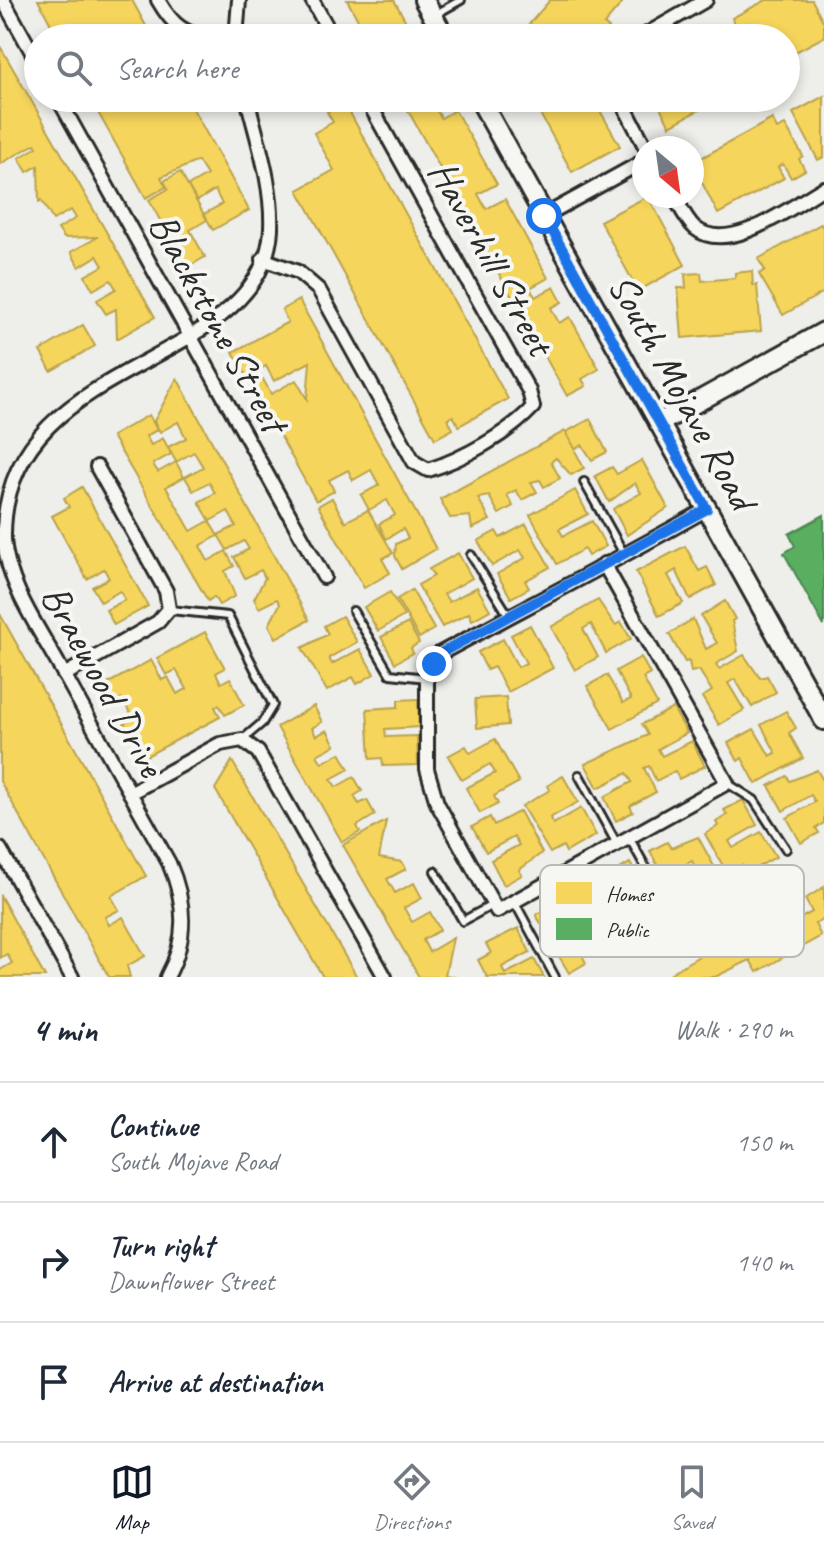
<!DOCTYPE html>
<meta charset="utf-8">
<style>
body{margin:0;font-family:Caveat,sans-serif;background:#f6f6f7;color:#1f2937}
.compass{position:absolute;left:632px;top:136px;width:72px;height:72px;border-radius:50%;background:#fff;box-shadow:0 4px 12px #0003;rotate:151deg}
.stop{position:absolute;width:24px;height:24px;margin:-18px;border:6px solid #1a73e8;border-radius:50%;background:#fff}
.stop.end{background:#1a73e8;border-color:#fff;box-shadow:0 2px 8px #0008}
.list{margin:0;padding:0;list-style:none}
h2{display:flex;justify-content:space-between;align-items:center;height:104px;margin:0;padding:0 32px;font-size:34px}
h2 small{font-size:26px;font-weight:400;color:#747a83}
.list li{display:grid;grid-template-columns:52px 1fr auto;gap:24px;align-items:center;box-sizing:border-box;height:120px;padding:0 32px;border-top:2px solid #e0e1e3}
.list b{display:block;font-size:30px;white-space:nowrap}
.list p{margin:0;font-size:26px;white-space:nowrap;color:#747a83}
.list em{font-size:26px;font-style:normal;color:#747a83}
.icon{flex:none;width:44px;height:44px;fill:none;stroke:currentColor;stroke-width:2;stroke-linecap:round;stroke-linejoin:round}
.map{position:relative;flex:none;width:824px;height:977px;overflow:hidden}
.search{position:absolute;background:#fff;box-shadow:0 4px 12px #0003;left:24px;right:24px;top:24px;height:88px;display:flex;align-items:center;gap:20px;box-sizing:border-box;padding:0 28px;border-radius:44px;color:#747a83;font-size:30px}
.sheet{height:464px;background:#fff}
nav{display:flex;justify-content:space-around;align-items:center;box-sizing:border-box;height:112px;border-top:2px solid #e0e1e3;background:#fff;font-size:22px;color:#747a83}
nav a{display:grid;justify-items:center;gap:4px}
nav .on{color:#111827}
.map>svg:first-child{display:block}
</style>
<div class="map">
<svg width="824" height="977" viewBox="0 0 824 977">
<rect width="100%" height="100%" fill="#eeeeea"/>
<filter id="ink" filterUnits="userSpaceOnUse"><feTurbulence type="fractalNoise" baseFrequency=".0125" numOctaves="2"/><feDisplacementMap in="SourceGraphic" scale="16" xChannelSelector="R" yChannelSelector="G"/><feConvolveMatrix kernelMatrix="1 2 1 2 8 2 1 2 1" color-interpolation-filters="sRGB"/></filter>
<g filter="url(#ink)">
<g fill="#f6d55c" stroke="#b9a24d" stroke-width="2">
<polygon points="38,0 132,0 146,26 126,38 58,38"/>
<polygon points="347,0 394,0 415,38 368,38"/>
<polygon points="550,0 619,0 622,3 604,24 609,28 600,38 534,38 524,30"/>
<polygon points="766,0 812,0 824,23 824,37 786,57 786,38 739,38 732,18"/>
<polygon points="0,46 155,317 117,339 116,309 106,314 97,300 116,289 111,280 93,290 85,276 103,266 97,256 79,267 71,252 98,237 64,238 58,229 76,218 71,210 53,220 41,200 39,202 38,166 27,172 19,158 37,147 35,144 0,164"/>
<polygon points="824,96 824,157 818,160 793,113"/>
<polygon points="95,98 187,98 249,210 213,230 204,214 222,204 215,190 197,201 188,186 207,175 198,161 161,177 166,187 146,198 91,100"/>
<polygon points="401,98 442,98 433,103 441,118 455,110 497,184 478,194 486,209 505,199 548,278 530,288 535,297 554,287 562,302 551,308 559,323 570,317 599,369 582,379 586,386 567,396"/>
<polygon points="540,98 593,98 620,146 572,172 533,101"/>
<polygon points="655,98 694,98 701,109 670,126"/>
<polygon points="695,98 717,98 718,99 701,108"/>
<polygon points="344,102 508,399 459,426 453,416 448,419 453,429 435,439 298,190 334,170 314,133 333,122 327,112"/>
<polygon points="772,119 777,129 785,125 803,156 799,159 805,170 791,178 783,164 778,167 784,178 718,214 692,163"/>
<polygon points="180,172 207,220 190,230 205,257 186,268 149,200 168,189 164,181"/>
<polygon points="648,196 685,265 638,291 600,221"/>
<polygon points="821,224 824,230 824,292 783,315 759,274 765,270 758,259"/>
<polygon points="752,271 753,285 757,285 761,331 682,338 678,288 686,288 685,274 701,273 702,281 735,278 735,273"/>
<polygon points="299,300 436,549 402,569 395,556 396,544 408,538 403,529 386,539 379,524 395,515 387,500 369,510 361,495 379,485 371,470 353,480 348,470 329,480 334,491 316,501 252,385 263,379 271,394 296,380 307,399 310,362 274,381 266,366 247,377 233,352 288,322 282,310"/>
<polygon points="83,325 95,346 51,371 40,351"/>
<polygon points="177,378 309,620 276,638 269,625 280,604 277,599 259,608 254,599 265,578 261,570 245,578 234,557 249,549 244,541 227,550 218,535 236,526 228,511 210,521 199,502 215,493 209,482 193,491 185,477 203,467 194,452 176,462 168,447 186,438 178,422 160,432 154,421"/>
<polygon points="149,415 157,430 146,436 151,445 163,438 171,454 153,464 158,472 176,462 184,477 166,487 191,531 209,521 218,536 200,546 208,561 226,551 234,566 225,571 235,596 219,605 214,597 208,601 112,436"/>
<polygon points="590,419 607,452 592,460 582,445 575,449 566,432"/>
<polygon points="565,431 584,468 571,475 556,458 551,462 560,478 544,487 540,480 531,482 537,492 522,500 516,490 507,495 513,506 499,514 489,496 478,498 490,520 472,529 470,516 450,518 440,499"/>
<polygon points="642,460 668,508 627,535 613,509 641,493 635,483 609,502 595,476 612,467 617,474"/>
<polygon points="82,487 148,606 114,625 106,610 125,600 120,591 101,602 92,587 109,578 104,569 87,579 52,516 69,507 64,498"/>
<polygon points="575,490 588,514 559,529 563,536 592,521 606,546 588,556 584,549 557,564 530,515"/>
<polygon points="332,498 345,522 368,510 393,553 382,559 390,573 364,588 318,506"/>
<polygon points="526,524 550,567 525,581 529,588 511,598 497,574 525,558 520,550 492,566 478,541 496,531 500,538"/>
<polygon points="685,546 699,571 707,567 716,585 690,599 676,570 668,575 683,603 659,616 636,572"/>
<polygon points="458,553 472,578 444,594 449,602 477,587 490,610 472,620 469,613 442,627 418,585 434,576 429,569"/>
<polygon points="412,590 434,629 419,638 397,599"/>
<polygon points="390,592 404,616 378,631 364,607"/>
<polygon points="598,600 615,625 621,622 631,639 606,653 591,624 583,629 598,657 575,670 551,627"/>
<polygon points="725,601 735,619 732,621 738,651 716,664 719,669 744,655 760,678 767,676 776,692 752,707 735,679 728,683 744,710 719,725 702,697 712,691 699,670 691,672 689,661 685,662 669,634 693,619 706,649 717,643 701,616"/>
<polygon points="0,614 146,876 111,896 119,910 105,917 109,925 123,917 145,956 127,966 130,977 109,977 0,781"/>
<polygon points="342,616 357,642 329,658 332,664 360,649 374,674 357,684 353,677 327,691 302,648 328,634 324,626"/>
<polygon points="408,623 419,643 411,648 413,653 395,663 381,637"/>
<polygon points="530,625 553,668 508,692 494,667 487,670 478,652 503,639 518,667 526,663 511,635"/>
<polygon points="205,632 225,668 216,673 221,683 230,678 244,705 225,715 219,705 215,707 220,717 143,758 124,723 133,718 122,699 114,703 105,685 151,660 162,680 168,677 177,694 187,689 176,670 166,675 157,658"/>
<polygon points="641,657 650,674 643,678 657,704 612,729 587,686 607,675 623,703 631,699 616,671"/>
<polygon points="506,697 508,725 477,728 475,699"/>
<polygon points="418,699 419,727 385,729 386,737 417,736 418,765 383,766 382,758 370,759 367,709 398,707 398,700"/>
<polygon points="314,706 322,722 312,728 316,736 327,730 335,745 317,755 322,763 340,753 349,769 331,779 336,787 354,777 362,791 354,796 359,804 367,800 375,815 357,826 360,832 342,842 277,727"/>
<polygon points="673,708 687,733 658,749 662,756 692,741 705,766 679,779 675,771 656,781 649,766 644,768 656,792 630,806 633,812 616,821 604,797 632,782 627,773 598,788 585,764 648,735 642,724"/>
<polygon points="786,711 796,728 789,733 803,758 756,784 742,758 738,761 728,743 754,729 770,756 776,753 761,725"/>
<polygon points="495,739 519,782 494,796 498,804 480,813 466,788 495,773 490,764 462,780 448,756 466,746 470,753"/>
<polygon points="232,761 357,977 323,977 215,789"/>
<polygon points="817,770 824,782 824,823 816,828 819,833 801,843 787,818 815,802 811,795 783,811 769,786 787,776 790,781"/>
<polygon points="563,776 578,802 550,818 553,824 581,808 596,835 566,852 563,846 550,853 522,806 550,790 547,786"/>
<polygon points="743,800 757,825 729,841 733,848 761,832 776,857 747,873 742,865 727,873 705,834 718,826 716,822 727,815 724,810"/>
<polygon points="520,811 542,853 519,870 522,875 504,885 491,860 519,845 514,837 486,852 472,827 490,817 494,825"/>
<polygon points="386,821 379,858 402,862 406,869 387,879 395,893 414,883 422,898 404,908 412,922 430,912 440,930 423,940 429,952 453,938 445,975 456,977 419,977 343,845"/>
<polygon points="698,837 721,879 696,892 701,900 682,910 668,884 696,869 692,861 663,876 650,851 667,842 671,848"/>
<polygon points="630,863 644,888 616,904 620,911 648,895 662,920 644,930 641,925 613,936 591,897 606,889 601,880"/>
<polygon points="824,887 824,919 815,924 821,936 757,972 750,960 715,977 671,977 670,974 677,969 725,941 735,939 742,950 812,912 805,899"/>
<polygon points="0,895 45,977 0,977 0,970 12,963 7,954 0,958"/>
<polygon points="583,898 608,941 582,955 586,963 569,973 554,948 580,933 576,926 551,940 536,915 554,905 558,912"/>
<polygon points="518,928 530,952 502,967 505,974 534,959 544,977 487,977 478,960 491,953 486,944"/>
</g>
<polygon fill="#5aae61" stroke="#4c8751" stroke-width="2" points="824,515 824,626 784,553 795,546 789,534"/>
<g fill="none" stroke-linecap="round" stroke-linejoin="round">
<g stroke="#2b2b2b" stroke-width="12">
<g id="lane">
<polyline points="436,14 461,0"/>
<polyline points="584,482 624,554"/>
<polyline points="471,555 509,616"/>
<polyline points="170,610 228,616 273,705 262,723 242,740"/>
<polyline points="353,611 390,674 427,678"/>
<polyline points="579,775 617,844"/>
<polyline points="727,783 754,800 786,849"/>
<polyline points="630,839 667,906"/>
<polyline points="435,871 463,921 494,904"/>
<polyline points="514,901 555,977"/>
</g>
</g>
<g stroke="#2b2b2b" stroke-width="18">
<g id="street">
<polyline points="3,0 38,63"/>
<path d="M 158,0 C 173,26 185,36 215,38"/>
<polyline points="312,0 333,38"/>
<polyline points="236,38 239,0"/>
<polyline points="640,38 706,0"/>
<polyline points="58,98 324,577"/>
<polyline points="620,98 646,148"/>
<path d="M 674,196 C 680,206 686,220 695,228 C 729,256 792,206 824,188"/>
<polyline points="544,216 644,161"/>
<path d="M 263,259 L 298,272 L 319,290 L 414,462 L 428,470 C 463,459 508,434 533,407 L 529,391 L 366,98"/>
<path d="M 604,564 L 727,783 L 497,911 L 437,803 L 427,769 L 427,678 L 439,654 C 528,606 619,559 707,509"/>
<polyline points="64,675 158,622 169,609 166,591 97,467"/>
<polyline points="130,793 220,744 242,740 258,752 385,977"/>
<polyline points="0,849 72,977"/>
<path d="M 167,977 C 188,939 186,902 169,863 C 133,798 96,732 60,667 C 38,627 8,586 4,540 C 0,352 263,373 271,229 C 273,184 257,140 247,98"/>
</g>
</g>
<g stroke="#2b2b2b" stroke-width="24">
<g id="secondary">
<polyline points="424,0 445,38"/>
<polyline points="479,98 824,720"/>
<polyline points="659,423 824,332"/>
</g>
</g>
<use href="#lane" stroke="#f6f6f2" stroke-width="6"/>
<use href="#street" stroke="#f6f6f2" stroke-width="12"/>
<use href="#secondary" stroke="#f6f6f2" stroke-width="18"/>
</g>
</g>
<g fill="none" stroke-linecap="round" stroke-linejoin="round" filter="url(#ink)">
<polyline stroke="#1a73e8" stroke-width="10" points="434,664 439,654 707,509 544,216"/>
</g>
<g text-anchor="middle" stroke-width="8" stroke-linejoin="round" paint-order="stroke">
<g font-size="40" fill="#2b2b2b" stroke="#f6f6f2">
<text transform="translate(492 257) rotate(61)" y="14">Haverhill Street</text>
<text transform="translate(219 322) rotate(61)" y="14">Blackstone Street</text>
<text transform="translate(683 391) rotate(61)" y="14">South Mojave Road</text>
<text transform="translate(104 680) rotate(61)" y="14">Braewood Drive</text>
</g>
</g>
<rect x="540" y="865" width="264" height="92" rx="12" fill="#f6f6f2" stroke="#b9b9b6" stroke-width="2"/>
<rect x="556" y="882" width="36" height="22" fill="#f6d55c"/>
<rect x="556" y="918" width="36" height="22" fill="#5aae61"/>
<g font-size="22" fill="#2b2b2b">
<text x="606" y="901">Homes</text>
<text x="606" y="937">Public</text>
</g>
</svg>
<svg class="compass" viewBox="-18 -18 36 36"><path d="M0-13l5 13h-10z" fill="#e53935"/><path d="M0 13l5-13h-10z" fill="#747a83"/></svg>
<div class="stop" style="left:544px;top:216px"></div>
<div class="stop end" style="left:434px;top:664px"></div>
<div class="search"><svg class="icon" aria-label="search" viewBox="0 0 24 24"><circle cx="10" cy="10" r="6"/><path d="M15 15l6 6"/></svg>Search here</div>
</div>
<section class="sheet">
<h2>4 min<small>Walk · 290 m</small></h2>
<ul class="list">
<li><svg class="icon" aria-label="ahead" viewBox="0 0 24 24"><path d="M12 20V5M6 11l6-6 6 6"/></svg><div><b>Continue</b><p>South Mojave Road</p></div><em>150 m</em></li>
<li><svg class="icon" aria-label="right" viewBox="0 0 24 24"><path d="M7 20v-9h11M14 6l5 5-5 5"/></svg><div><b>Turn right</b><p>Dawnflower Street</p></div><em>140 m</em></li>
<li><svg class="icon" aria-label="arrive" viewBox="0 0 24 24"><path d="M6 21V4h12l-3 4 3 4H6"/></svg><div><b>Arrive at destination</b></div></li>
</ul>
</section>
<nav>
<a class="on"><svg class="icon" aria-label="map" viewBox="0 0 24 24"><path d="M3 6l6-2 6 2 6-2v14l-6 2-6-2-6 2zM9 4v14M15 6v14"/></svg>Map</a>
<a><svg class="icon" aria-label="directions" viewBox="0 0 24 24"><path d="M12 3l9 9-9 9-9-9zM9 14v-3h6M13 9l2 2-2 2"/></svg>Directions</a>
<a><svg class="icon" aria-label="saved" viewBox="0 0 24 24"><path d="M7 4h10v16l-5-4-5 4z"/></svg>Saved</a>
</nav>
